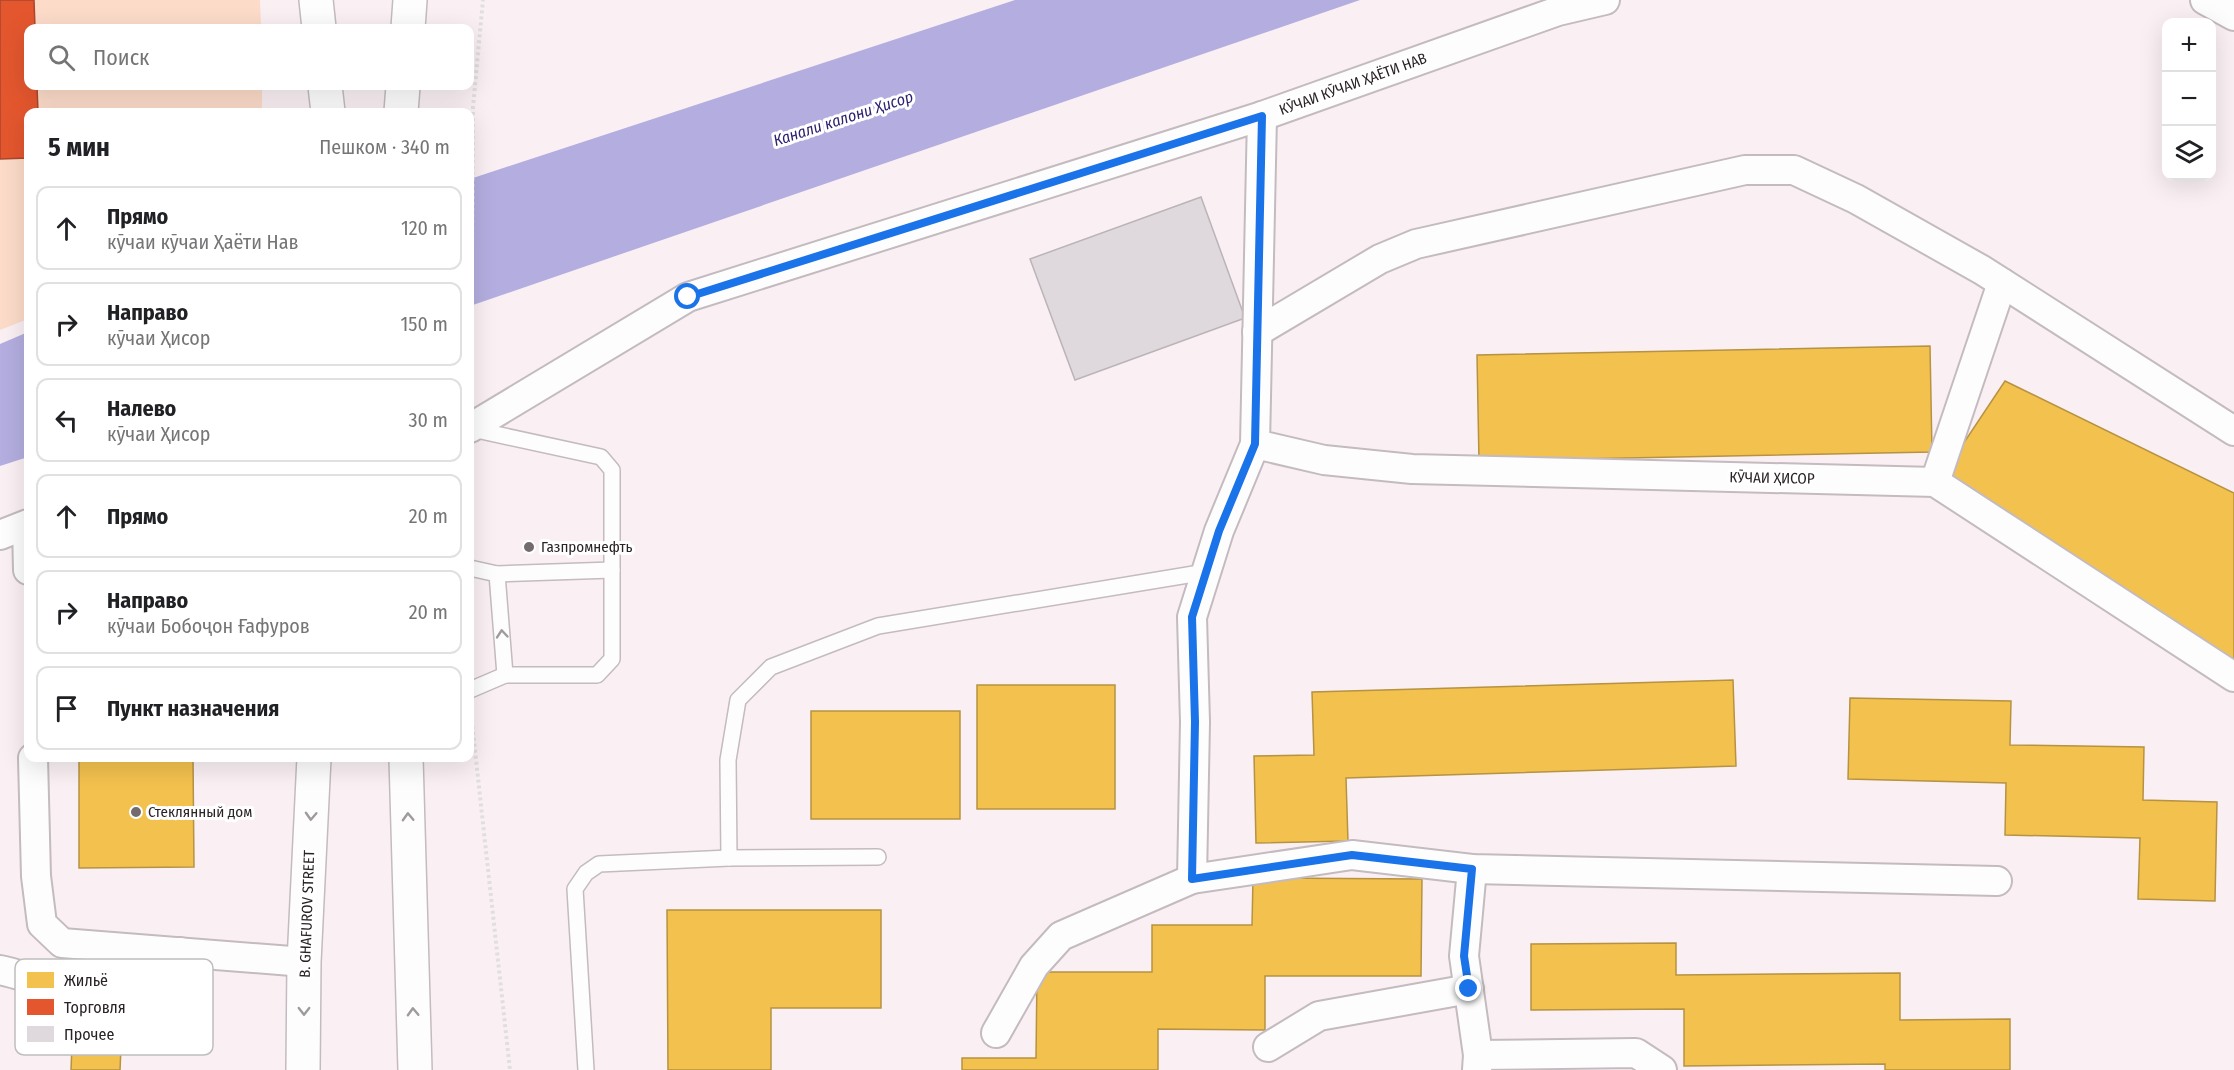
<!DOCTYPE html>
<html lang="ru">
<meta charset="utf-8">
<style>
body{margin:0;font-family:"Fira Sans Condensed",sans-serif;background:#f2f2f2;color:#202124}
.controls{position:absolute;right:18px;top:18px;display:grid;overflow:hidden;border-radius:12px;box-shadow:0 6px 24px #0002}
.controls button{width:54px;height:54px;display:grid;place-items:center;padding:0;border:0;border-bottom:2px solid #e0e0e0;background:#fff;color:#202124;font:30px sans-serif}
.stop{position:absolute;width:18px;height:18px;margin:-14px;border:4px solid #1a73e8;border-radius:50%;background:#fff}
.stop.end{background:#1a73e8;border-color:#fff;box-shadow:0 2px 6px #0008}
.list{margin:0;padding:0;list-style:none}
h2{display:flex;justify-content:space-between;align-items:center;height:78px;margin:0;padding:0 24px;font-size:26px}
h2 small{font-size:20px;font-weight:400;color:#757577}
.list li{display:grid;grid-template-columns:39px 1fr auto;gap:18px;align-items:center;box-sizing:border-box;height:84px;margin:0 12px 12px;padding:0 12px;border:2px solid #e0e0e0;border-radius:12px}
.list b{display:block;font-size:22px;white-space:nowrap}
.list p{margin:0;font-size:20px;white-space:nowrap;color:#757577}
.list em{font-size:20px;font-style:normal;color:#757577}
.icon{flex:none;width:33px;height:33px;fill:none;stroke:currentColor;stroke-width:2;stroke-linecap:round;stroke-linejoin:round}
.map{position:relative;flex:none;width:2234px;height:1070px;overflow:hidden}
.search{position:absolute;background:#fff;box-shadow:0 6px 24px #0002;left:24px;top:24px;width:450px;height:66px;display:flex;align-items:center;gap:15px;box-sizing:border-box;padding:0 21px;border-radius:12px;color:#757577;font-size:22px}
.panel{position:absolute;background:#fff;box-shadow:0 6px 24px #0002;left:24px;top:108px;width:450px;height:654px;border-radius:12px}
.map>svg:first-child{display:block}
</style>
<div class="map">
<svg width="2234" height="1070" viewBox="0 0 2234 1070">
<rect width="100%" height="100%" fill="#faf0f4"/>
<polygon fill="#fcdbc9" points="0,0 260,0 261,28 28,28 28,86 262,86 262,112 28,112 28,319 0,330"/>
<g fill="#b3aedf">
<polygon points="1015,0 1360,0 470,306 470,179"/>
<polygon points="28,332 28,457 0,466 0,344"/>
</g>
<g fill="#f2c14e" stroke="#b69242" stroke-width="1.5">
<polygon points="1930,346 1932,452 1479,461 1477,355"/>
<polygon points="2005,381 2234,493 2234,665 1945,471"/>
<polygon points="1733,680 1736,766 1346,778 1348,841 1256,843 1254,756 1314,755 1312,692"/>
<rect x="977" y="685" width="138" height="124"/>
<polygon points="1850,698 2011,701 2010,745 2144,747 2143,800 2217,802 2215,901 2138,899 2140,838 2005,835 2006,783 1848,779"/>
<rect x="811" y="711" width="149" height="108"/>
<polygon points="79,758 193,758 194,867 79,868"/>
<polygon points="1253,878 1422,879 1421,976 1265,976 1265,1030 1158,1029 1158,1070 962,1070 962,1058 1036,1058 1037,972 1152,972 1152,925 1252,925"/>
<polygon points="667,910 881,910 881,1008 771,1008 771,1070 668,1070"/>
<polygon points="1676,943 1676,975 1900,973 1900,1020 2010,1019 2010,1070 1885,1070 1885,1064 1684,1066 1684,1009 1531,1010 1531,944"/>
<polygon points="72,1045 121,1048 120,1070 71,1070"/>
</g>
<polygon fill="#e4572e" stroke="#ac472c" stroke-width="1.5" points="0,0 34,0 35,28 28,28 28,86 37,86 38,112 28,112 28,158 0,159"/>
<polygon fill="#dfd8dd" stroke="#bab4b8" stroke-width="1.5" points="1201,197 1245,318 1075,380 1030,259"/>
<g fill="none" stroke-linecap="round" stroke-linejoin="round">
<g stroke="#c3bbbf" stroke-width="18">
<g id="service">
<polyline points="472,429 601,457 612,470 612,659 597,675 505,675"/>
<polyline points="470,568 497,574 505,675 470,690"/>
<polyline points="497,574 612,570"/>
<polyline points="729,858 728,760 738,700 771,667 878,626 1206,572"/>
<polyline points="586,1070 575,889 586,873 599,864 729,858 878,857"/>
</g>
</g>
<g stroke="#c3bbbf" stroke-width="32">
<g id="minor">
<polyline points="2205,0 2234,16"/>
<polyline points="1262,116 1255,444 1324,460 1412,469 1935,482 2234,677"/>
<polyline points="1257,332 1380,259 1416,244 1745,170 1794,170 1856,199 1982,270 2234,431"/>
<polyline points="470,428 688,297 1262,116 1558,11 1605,0"/>
<polyline points="1255,444 1219,531 1192,617 1195,722 1192,879 1352,855 1472,869 1997,881"/>
<polyline points="1935,482 2002,283"/>
<polyline points="27,525 28,570"/>
<polyline points="0,535 28,524"/>
<polyline points="33,758 36,876 42,924 62,943 304,962"/>
<polyline points="1472,869 1464,956 1478,1055 1477,1070"/>
<path d="M 0,970 C 40,979 123,1010 159,983 C 167,977 174,961 180,952"/>
<polyline points="996,1033 1034,966 1061,936 1192,879"/>
<polyline points="1268,1047 1319,1016 1469,989"/>
<polyline points="1478,1055 1636,1053 1662,1070"/>
</g>
</g>
<g stroke="#c3bbbf" stroke-width="36">
<g id="primary">
<polyline points="316,0 319,28"/>
<polyline points="408,28 410,0"/>
<polyline points="325,86 328,112"/>
<polyline points="401,112 403,86"/>
<polyline points="406,758 415,1070"/>
<polyline points="303,1070 304,962 314,758"/>
</g>
</g>
<g stroke="#e1dee0" stroke-width="4" stroke-dasharray="3 3" stroke-linecap="butt">
<polyline points="471,391 473,107 483,0"/>
<polyline points="471,714 510,1070"/>
</g>
<use href="#service" stroke="#fefdfd" stroke-width="15"/>
<use href="#minor" stroke="#fefdfd" stroke-width="28"/>
<use href="#primary" stroke="#fefdfd" stroke-width="33"/>
</g>
<defs><path id="oneway-chevron" d="M-2-3.5L2.5 0L-2 3.5" fill="none" stroke-width="1.6" stroke-linecap="round" stroke-linejoin="round" transform="scale(1.5)"/></defs>
<g stroke="#9f9b9c">
<use href="#oneway-chevron" transform="translate(502 634) rotate(-95)"/>
<use href="#oneway-chevron" transform="translate(311 816) rotate(93)"/>
<use href="#oneway-chevron" transform="translate(408 817) rotate(-92)"/>
<use href="#oneway-chevron" transform="translate(304 1011) rotate(90)"/>
<use href="#oneway-chevron" transform="translate(413 1012) rotate(-92)"/>
</g>
<g fill="none" stroke-linecap="round" stroke-linejoin="round">
<polyline stroke="#1a73e8" stroke-width="8" points="688,297 1262,116 1255,444 1219,531 1192,617 1195,722 1192,879 1352,855 1472,869 1464,956 1469,989"/>
</g>
<g fill="#736b6e" stroke="#fff" stroke-width="2">
<circle cx="529" cy="547" r="6"/>
<circle cx="136" cy="812" r="6"/>
</g>
<g text-anchor="middle" stroke-width="6" stroke-linejoin="round" paint-order="stroke">
<g font-size="15" fill="#2a2326" stroke="#fff">
<text transform="translate(1353 84) rotate(-20)" y="5">КӮЧАИ КӮЧАИ ҲАЁТИ НАВ</text>
<text transform="translate(1772 478) rotate(1)" y="5">КӮЧАИ ҲИСОР</text>
<text transform="translate(307 914) rotate(-88)" y="5">B. GHAFUROV STREET</text>
</g>
<g font-size="15" fill="#2a2326" stroke="#fff" text-anchor="start">
<text x="541" y="552">Газпромнефть</text>
<text x="148" y="817">Стеклянный дом</text>
</g>
<g font-size="16" font-style="italic" fill="#2f2270" stroke="#fff">
<text transform="translate(843 118) rotate(-18)" y="6">Канали калони Ҳисор</text>
</g>
</g>
<rect x="15" y="959" width="198" height="96" rx="9" fill="#fff" stroke="#bfbdbe" stroke-width="1.5"/>
<rect x="27" y="972" width="27" height="16" fill="#f2c14e"/>
<rect x="27" y="999" width="27" height="16" fill="#e4572e"/>
<rect x="27" y="1026" width="27" height="16" fill="#dfd8dd"/>
<g font-size="16" fill="#2a2326">
<text x="64" y="986">Жильё</text>
<text x="64" y="1013">Торговля</text>
<text x="64" y="1040">Прочее</text>
</g>
</svg>
<div class="controls">
<button>+</button>
<button>−</button>
<button><svg class="icon" aria-label="layers" viewBox="0 0 24 24"><path d="M12 4l9 5-9 5-9-5zM3 14l9 5 9-5"/></svg></button>
</div>
<div class="stop" style="left:688px;top:297px"></div>
<div class="stop end" style="left:1469px;top:989px"></div>
<div class="search"><svg class="icon" aria-label="search" viewBox="0 0 24 24"><circle cx="10" cy="10" r="6"/><path d="M15 15l6 6"/></svg>Поиск</div>
<section class="panel">
<h2>5 мин<small>Пешком · 340 m</small></h2>
<ul class="list">
<li><svg class="icon" aria-label="ahead" viewBox="0 0 24 24"><path d="M12 20V5M6 11l6-6 6 6"/></svg><div><b>Прямо</b><p>кӯчаи кӯчаи Ҳаёти Нав</p></div><em>120 m</em></li>
<li><svg class="icon" aria-label="right" viewBox="0 0 24 24"><path d="M7 20v-9h11M14 6l5 5-5 5"/></svg><div><b>Направо</b><p>кӯчаи Ҳисор</p></div><em>150 m</em></li>
<li><svg class="icon" aria-label="left" viewBox="0 0 24 24"><path d="M17 20v-9H6M10 6l-5 5 5 5"/></svg><div><b>Налево</b><p>кӯчаи Ҳисор</p></div><em>30 m</em></li>
<li><svg class="icon" aria-label="ahead" viewBox="0 0 24 24"><path d="M12 20V5M6 11l6-6 6 6"/></svg><div><b>Прямо</b></div><em>20 m</em></li>
<li><svg class="icon" aria-label="right" viewBox="0 0 24 24"><path d="M7 20v-9h11M14 6l5 5-5 5"/></svg><div><b>Направо</b><p>кӯчаи Бобоҷон Ғафуров</p></div><em>20 m</em></li>
<li><svg class="icon" aria-label="arrive" viewBox="0 0 24 24"><path d="M6 21V4h12l-3 4 3 4H6"/></svg><div><b>Пункт назначения</b></div></li>
</ul>
</section>
</div>
